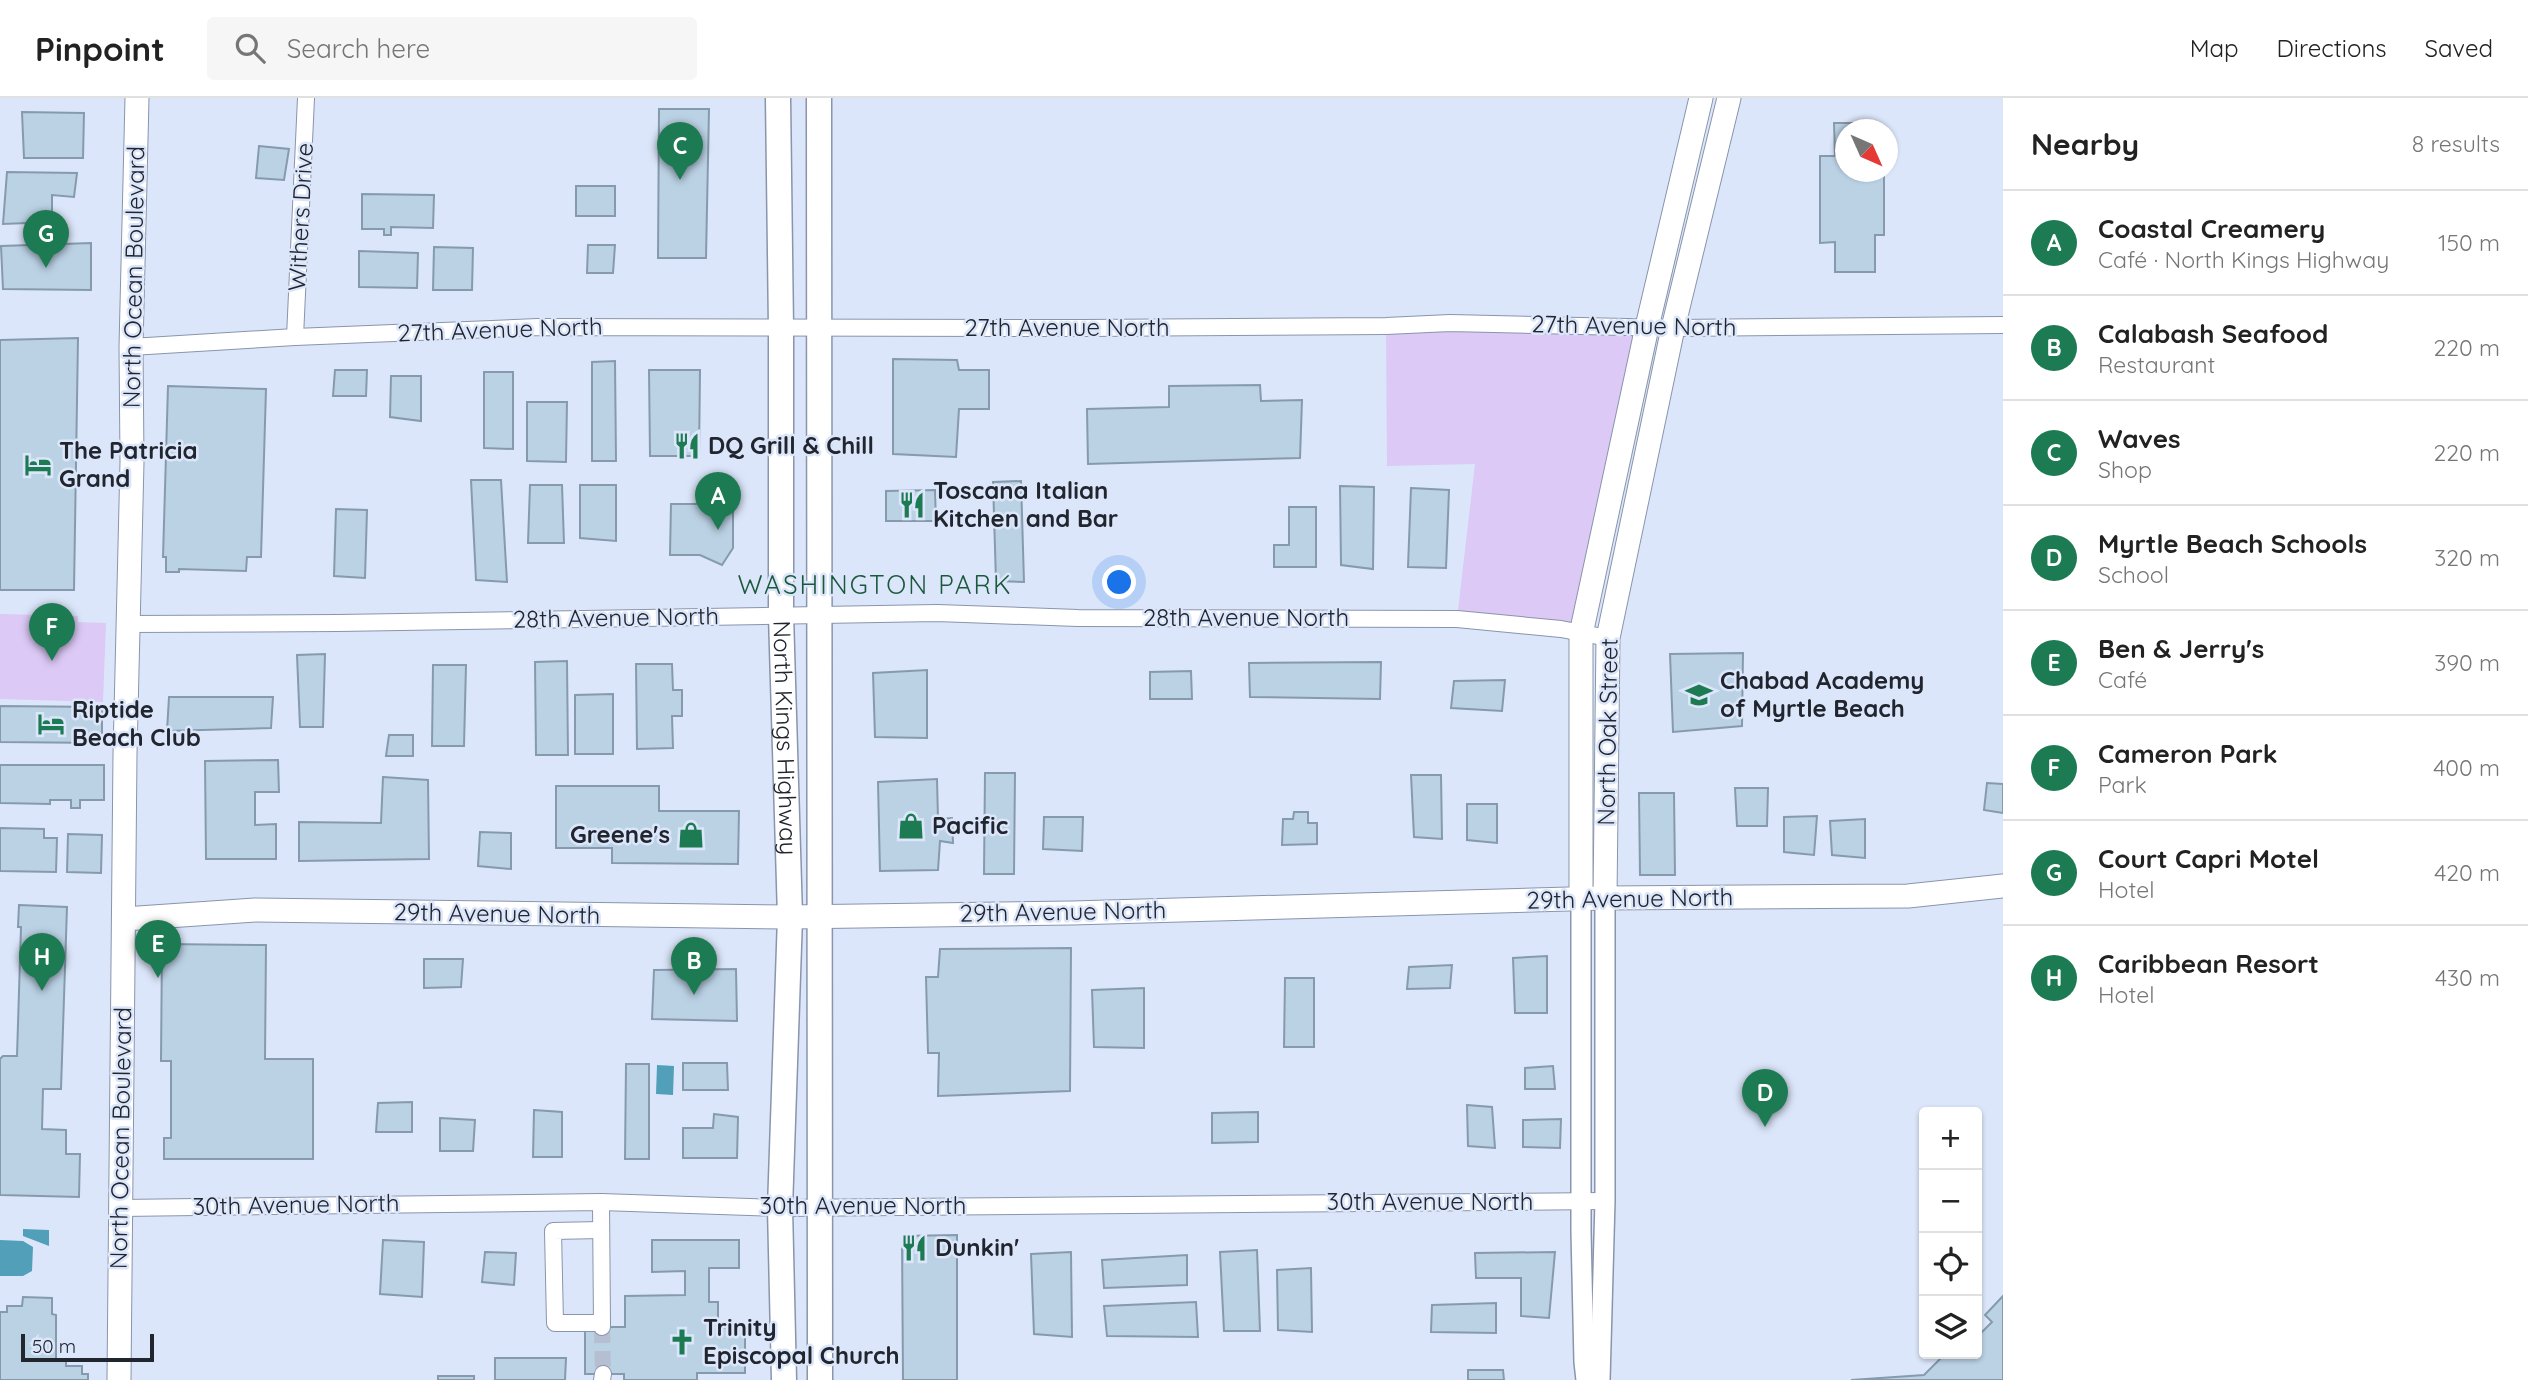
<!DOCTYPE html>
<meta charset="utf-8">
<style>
body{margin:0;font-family:Quicksand,sans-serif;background:#f6f6f6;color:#222}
.controls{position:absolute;right:21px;bottom:21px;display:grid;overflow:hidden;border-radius:7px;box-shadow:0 2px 5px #0004}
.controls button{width:63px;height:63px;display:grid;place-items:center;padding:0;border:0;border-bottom:2px solid #e0e0e0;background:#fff;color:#222;font:35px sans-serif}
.compass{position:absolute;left:1835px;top:21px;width:63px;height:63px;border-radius:50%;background:#fff;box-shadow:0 2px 5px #0004;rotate:135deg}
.scale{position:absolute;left:21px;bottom:18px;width:133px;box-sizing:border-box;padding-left:7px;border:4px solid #20252e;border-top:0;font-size:19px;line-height:24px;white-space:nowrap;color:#20252e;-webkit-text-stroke:5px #dce6fa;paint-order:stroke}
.you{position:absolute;left:1120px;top:485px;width:24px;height:24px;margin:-18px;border:5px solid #fff;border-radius:50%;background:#1a73e8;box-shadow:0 0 0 10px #1a73e833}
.badge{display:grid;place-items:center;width:46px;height:46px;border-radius:50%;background:#1c7b52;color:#fff;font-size:23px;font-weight:700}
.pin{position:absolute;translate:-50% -58px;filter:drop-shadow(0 2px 4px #0008)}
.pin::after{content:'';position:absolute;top:37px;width:24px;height:21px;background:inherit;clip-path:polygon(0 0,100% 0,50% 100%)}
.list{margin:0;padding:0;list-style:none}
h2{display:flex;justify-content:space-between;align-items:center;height:91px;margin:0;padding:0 28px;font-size:30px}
h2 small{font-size:23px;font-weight:400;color:#767676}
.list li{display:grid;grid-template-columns:46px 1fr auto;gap:21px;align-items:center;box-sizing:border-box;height:105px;padding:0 28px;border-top:2px solid #e0e0e0}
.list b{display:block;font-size:26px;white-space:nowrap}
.list p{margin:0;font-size:23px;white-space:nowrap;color:#767676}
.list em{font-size:23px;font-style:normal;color:#767676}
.icon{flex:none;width:38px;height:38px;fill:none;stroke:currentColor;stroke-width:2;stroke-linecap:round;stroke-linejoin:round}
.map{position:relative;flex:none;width:2003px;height:1282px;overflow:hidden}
header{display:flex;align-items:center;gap:42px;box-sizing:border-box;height:98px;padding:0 35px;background:#fff;border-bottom:2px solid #e0e0e0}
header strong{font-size:33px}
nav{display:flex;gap:38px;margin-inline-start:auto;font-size:24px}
.search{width:490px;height:63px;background:#f6f6f6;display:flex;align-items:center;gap:18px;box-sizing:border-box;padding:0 24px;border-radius:7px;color:#767676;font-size:26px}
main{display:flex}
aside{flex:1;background:#fff}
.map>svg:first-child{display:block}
</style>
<header>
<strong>Pinpoint</strong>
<div class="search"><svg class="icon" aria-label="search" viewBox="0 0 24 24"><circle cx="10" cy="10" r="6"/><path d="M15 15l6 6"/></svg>Search here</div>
<nav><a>Map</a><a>Directions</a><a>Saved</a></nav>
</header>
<main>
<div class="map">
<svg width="2003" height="1282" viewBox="0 0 2003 1282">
<rect width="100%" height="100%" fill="#dce6fa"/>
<g fill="#dcc9f6">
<polygon points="1386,228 1647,229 1581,536 1457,521 1475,366 1387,368"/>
<polygon points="0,516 78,518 78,524 106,525 103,604 0,601"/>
</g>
<g fill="#529fb9">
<polygon points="657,967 674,968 673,997 656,996"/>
<polygon points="23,1131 49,1132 49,1148 23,1138"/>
<polygon points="0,1142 23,1143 33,1149 32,1173 23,1178 0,1178"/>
</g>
<g fill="#bbd2e5" stroke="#859bad" stroke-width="2">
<polygon points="659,11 709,11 706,160 658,160"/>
<polygon points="22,14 84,15 83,60 24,60"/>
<polygon points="1834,25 1866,25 1866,32 1846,32 1846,74 1884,74 1884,137 1875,137 1875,174 1835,174 1835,144 1820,145 1820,58 1835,58"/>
<polygon points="259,48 289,51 284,82 256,80"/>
<polygon points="7,74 77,75 74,99 52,97 52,124 3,126"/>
<rect x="576" y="88" width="39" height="30"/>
<polygon points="362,96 434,97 433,130 391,129 391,137 384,137 384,131 362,131"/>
<polygon points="91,145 91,192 3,191 1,148"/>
<polygon points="588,147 615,147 613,175 587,175"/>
<polygon points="434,149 473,150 472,192 433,192"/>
<polygon points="359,153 418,155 417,190 359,189"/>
<polygon points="78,240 74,492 0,492 0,242"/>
<polygon points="893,261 957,262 959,272 989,272 989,311 959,311 956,359 893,356"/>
<polygon points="615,263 616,363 592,363 592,264"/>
<polygon points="335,272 367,272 366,298 333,298"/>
<polygon points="649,272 700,272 699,358 650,358"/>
<polygon points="484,274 513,274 513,351 484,350"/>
<polygon points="391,278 421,278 421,323 390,319"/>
<polygon points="1260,287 1261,303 1302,302 1300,360 1088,366 1087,311 1169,309 1169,288"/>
<polygon points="168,288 266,291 261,459 247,459 246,473 179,471 179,474 166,474 166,459 163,459"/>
<polygon points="527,304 567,304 566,364 527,363"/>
<polygon points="471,382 501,382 507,484 476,482"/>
<polygon points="1021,383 1024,484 996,483 993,384"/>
<polygon points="530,387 562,387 564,445 528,445"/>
<polygon points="580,387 616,387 616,443 580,440"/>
<polygon points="1340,388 1374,389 1373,471 1341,467"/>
<polygon points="1411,390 1449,392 1446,470 1408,469"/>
<polygon points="935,392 936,423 886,423 886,393"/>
<polygon points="721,394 733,414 733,450 722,467 700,457 670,457 671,406 696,406"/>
<polygon points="1289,409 1316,409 1316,469 1274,469 1274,447 1289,447"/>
<polygon points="336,411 367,412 365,480 334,478"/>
<polygon points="1743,555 1742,628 1673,634 1670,556"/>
<polygon points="325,556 323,629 300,629 297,557"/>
<polygon points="567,563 568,657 536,657 535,564"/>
<polygon points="1381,564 1380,601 1250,599 1249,565"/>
<polygon points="636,566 672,566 673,592 682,592 682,618 672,618 673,650 637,651"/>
<polygon points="433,567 466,567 464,648 432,648"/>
<polygon points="927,572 927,640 875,639 873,575"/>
<polygon points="1191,573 1192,601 1150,601 1150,574"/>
<polygon points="1505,582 1502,613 1451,610 1454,583"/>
<polygon points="613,596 613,656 575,656 575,597"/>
<polygon points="169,599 273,599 271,630 167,633"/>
<polygon points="0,608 102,609 102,645 0,644"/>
<polygon points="389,637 413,637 413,658 386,658"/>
<polygon points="278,662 279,694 255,694 255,727 276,726 276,761 206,761 205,663"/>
<polygon points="0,667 104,667 104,702 80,702 80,710 71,710 71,702 50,702 50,706 0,705"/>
<polygon points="985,675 1015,675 1014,776 984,776"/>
<polygon points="1411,677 1441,677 1442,741 1414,739"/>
<polygon points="383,679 428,682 429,761 299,763 299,724 381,725"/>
<polygon points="937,681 938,721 952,720 953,745 940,743 938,772 880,773 878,684"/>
<polygon points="1987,685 2003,686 2003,715 1984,712"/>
<polygon points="556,688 659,688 659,713 739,713 738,766 612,765 612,750 556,750"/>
<polygon points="1735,690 1768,690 1767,728 1737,728"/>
<polygon points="1639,695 1674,695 1675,777 1640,777"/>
<polygon points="1467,706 1497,706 1497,745 1467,742"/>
<polygon points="1294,714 1308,714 1308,725 1317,725 1317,746 1282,747 1283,721 1293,721"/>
<polygon points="1817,718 1814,757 1784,754 1784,719"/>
<polygon points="1044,719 1083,719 1082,753 1043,751"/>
<polygon points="1865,721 1865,760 1832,757 1830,723"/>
<polygon points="0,730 44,731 44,740 57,740 56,774 0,773"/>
<polygon points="480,734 511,735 511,771 478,768"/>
<polygon points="68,736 102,737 101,775 67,774"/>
<polygon points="19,807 67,809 61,991 43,991 42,1031 66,1032 66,1056 80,1056 79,1099 0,1097 0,961 3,958 17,958 21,829 18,829"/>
<polygon points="162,846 266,847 265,961 313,961 313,1061 164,1061 164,1040 171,1040 171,963 161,963"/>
<polygon points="1071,850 1070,993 938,998 939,955 928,955 926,879 938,879 940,851"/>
<polygon points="1547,858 1547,915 1515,915 1513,860"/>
<polygon points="424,861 463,861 461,889 424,890"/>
<polygon points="1452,867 1450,890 1407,891 1409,869"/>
<polygon points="736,871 737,923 652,921 654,872"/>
<polygon points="1285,880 1314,880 1314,949 1284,949"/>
<polygon points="1144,890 1144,950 1094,949 1092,892"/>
<polygon points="683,965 727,965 728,992 683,992"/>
<polygon points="626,966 649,966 649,1061 625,1061"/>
<polygon points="1553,968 1555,991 1525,991 1525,970"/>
<polygon points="412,1004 412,1034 376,1034 378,1005"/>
<polygon points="1467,1007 1492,1009 1495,1050 1468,1048"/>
<polygon points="534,1012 562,1014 562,1059 533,1059"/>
<polygon points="1258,1014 1258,1044 1212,1045 1212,1015"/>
<polygon points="714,1016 738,1019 737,1060 683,1060 683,1030 713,1030"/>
<polygon points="440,1020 475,1022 473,1053 440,1053"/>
<polygon points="1561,1021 1560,1050 1523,1049 1523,1022"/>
<polygon points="957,1137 957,1282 903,1282 902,1138"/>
<polygon points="383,1142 424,1144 422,1199 380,1196"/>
<polygon points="652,1142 739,1142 739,1170 709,1170 709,1204 718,1204 718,1230 745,1229 745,1275 697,1275 697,1282 624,1282 624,1276 585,1276 585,1229 625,1229 625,1198 685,1197 685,1173 652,1174"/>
<polygon points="1257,1152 1260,1233 1224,1233 1220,1154"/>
<polygon points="485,1154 516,1155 514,1187 482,1184"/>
<polygon points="1071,1154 1072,1239 1034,1236 1031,1156"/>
<polygon points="1555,1154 1549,1220 1521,1218 1521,1180 1476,1180 1475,1155"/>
<polygon points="1187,1157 1187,1187 1104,1190 1102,1162"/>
<polygon points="1311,1170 1312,1234 1278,1232 1277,1172"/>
<polygon points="2003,1198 2003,1282 1851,1282 1924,1277 1945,1256 1977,1256 1977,1239 1992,1224 1985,1217"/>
<polygon points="23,1199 52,1200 52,1216 56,1217 56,1263 66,1263 66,1268 82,1268 82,1276 88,1276 88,1282 0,1282 0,1214 7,1214 7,1208 22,1208"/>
<polygon points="1196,1204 1198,1239 1107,1238 1104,1208"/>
<polygon points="1496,1205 1496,1235 1431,1234 1432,1207"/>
<polygon points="495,1260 566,1260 565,1282 495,1282"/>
<polygon points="1468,1272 1503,1272 1504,1282 1468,1282"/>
<rect x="438" y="1278" width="36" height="4"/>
</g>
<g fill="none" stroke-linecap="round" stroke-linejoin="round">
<polyline stroke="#b6bfd1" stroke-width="16" stroke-dasharray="16 8" stroke-linecap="butt" points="602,1229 603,1276"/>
<g stroke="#8995ac" stroke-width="18">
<g id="minor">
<polyline points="295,239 306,0"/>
<polyline points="131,249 295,239 538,229 1082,230 1386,228 1450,225 1673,230 2003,227"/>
<polyline points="127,526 338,525 937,515 1078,520 1457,521 1561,531 1608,540"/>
<polyline points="601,1104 602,1229"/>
<polyline points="120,1110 601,1104 780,1110 1605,1103"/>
<polyline points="601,1132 553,1133 555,1225 602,1225"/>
<polyline points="602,1282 603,1276"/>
</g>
</g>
<g stroke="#8995ac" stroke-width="22">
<g id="tertiary">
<polyline points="1581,801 1581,1134 1584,1264 1586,1282"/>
<polyline points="1600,1282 1605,1103 1605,800"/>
</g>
</g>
<g stroke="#8995ac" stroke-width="25">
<g id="secondary">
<polyline points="1605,800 1608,540 1673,230 1729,0"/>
<polyline points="1581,801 1581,536 1647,229 1701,0"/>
<polyline points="124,821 255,812 790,819 1072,815 1605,800 1908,798 2003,788"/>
<polyline points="119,1282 125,656 132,364 131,249 137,0"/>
</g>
</g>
<g stroke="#8995ac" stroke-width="27">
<g id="primary">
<path id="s1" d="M 778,0 L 781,231 L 781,517 L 790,819 L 780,1110 L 784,1282"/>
<polyline points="819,0 820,1282"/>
</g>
</g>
<use href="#minor" stroke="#fff" stroke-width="16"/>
<use href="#tertiary" stroke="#fff" stroke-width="19"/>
<use href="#secondary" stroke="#fff" stroke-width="23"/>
<use href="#primary" stroke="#fff" stroke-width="24"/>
</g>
<defs>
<g id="restaurant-bare" transform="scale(2.1)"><path d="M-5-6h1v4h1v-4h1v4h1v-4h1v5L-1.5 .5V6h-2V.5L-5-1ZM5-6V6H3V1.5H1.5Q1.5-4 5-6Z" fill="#1c7b52" stroke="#dce6fa" stroke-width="2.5" paint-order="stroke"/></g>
<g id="hotel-bare" transform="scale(2.1)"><path d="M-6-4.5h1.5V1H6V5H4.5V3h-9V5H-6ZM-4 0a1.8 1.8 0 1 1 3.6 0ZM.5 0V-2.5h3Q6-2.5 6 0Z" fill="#1c7b52" stroke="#dce6fa" stroke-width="2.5" paint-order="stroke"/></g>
<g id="school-bare" transform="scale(2.1)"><path d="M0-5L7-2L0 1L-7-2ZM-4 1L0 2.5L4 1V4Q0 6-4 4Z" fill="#1c7b52" stroke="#dce6fa" stroke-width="2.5" paint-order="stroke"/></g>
<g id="shop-bare" transform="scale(2.1)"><path d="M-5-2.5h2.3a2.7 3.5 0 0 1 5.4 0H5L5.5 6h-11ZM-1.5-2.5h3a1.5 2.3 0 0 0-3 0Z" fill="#1c7b52" stroke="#dce6fa" stroke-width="2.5" paint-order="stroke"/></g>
<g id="church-bare" transform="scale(2.1)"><path d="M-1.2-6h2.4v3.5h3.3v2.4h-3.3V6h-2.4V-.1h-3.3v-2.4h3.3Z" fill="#1c7b52" stroke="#dce6fa" stroke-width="2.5" paint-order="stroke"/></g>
</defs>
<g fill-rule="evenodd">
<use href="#restaurant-bare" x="687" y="348"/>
<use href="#hotel-bare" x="38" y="367"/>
<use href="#restaurant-bare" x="912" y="407"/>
<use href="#school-bare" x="1699" y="597"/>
<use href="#hotel-bare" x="51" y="626"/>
<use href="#shop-bare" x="911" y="728"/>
<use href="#shop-bare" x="691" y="737"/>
<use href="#restaurant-bare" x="914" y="1150"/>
<use href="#church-bare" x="682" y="1244"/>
</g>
<g text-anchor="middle" stroke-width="5" stroke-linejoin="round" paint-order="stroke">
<g font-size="24" fill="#20252e" stroke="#dce6fa">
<text transform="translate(301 119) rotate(-87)" y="8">Withers Drive</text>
<text transform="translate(134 179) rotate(-89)" y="8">North Ocean Boulevard</text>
<text transform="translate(1634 228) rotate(1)" y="8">27th Avenue North</text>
<text x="1067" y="238">27th Avenue North</text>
<text transform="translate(500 232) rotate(-2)" y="8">27th Avenue North</text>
<text transform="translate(616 520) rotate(-1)" y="8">28th Avenue North</text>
<text x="1246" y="528">28th Avenue North</text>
<text transform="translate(1608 634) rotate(-89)" y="8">North Oak Street</text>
<text dy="8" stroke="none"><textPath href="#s1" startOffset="640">North Kings Highway</textPath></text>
<text transform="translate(1630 801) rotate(-1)" y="8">29th Avenue North</text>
<text transform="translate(1063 814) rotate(-1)" y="8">29th Avenue North</text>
<text transform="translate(497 816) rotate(1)" y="8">29th Avenue North</text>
<text transform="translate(121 1040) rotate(-89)" y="8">North Ocean Boulevard</text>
<text x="1430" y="1112">30th Avenue North</text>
<text transform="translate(296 1107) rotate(-1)" y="8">30th Avenue North</text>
<text x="863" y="1116">30th Avenue North</text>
</g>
<g font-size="24" font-weight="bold" fill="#20252e" stroke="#dce6fa" text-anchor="start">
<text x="708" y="356">DQ Grill &amp; Chill</text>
<text x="59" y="361">The Patricia<tspan x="59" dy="28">Grand</tspan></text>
<text x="933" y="401">Toscana Italian<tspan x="933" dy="28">Kitchen and Bar</tspan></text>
<text x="1720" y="591">Chabad Academy<tspan x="1720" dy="28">of Myrtle Beach</tspan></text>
<text x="72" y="620">Riptide<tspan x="72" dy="28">Beach Club</tspan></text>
<text x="932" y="736">Pacific</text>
<text x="670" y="745" text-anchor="end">Greene's</text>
<text x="935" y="1158">Dunkin'</text>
<text x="703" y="1238">Trinity<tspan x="703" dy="28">Episcopal Church</tspan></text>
</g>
<g font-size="26" letter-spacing="2" fill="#1b593c" stroke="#dce6fa">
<text x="875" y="496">WASHINGTON PARK</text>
</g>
</g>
</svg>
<div class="controls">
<button>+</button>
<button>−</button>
<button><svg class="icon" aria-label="locate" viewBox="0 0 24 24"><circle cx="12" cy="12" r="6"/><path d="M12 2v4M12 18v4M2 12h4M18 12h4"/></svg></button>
<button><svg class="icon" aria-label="layers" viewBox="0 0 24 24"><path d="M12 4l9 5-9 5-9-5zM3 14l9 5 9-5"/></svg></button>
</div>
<svg class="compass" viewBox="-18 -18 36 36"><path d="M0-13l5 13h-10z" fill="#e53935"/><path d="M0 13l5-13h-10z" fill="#767676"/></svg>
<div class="scale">50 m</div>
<div class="you"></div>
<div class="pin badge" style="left:718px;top:432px">A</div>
<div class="pin badge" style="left:694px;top:897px">B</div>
<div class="pin badge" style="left:680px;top:82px">C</div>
<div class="pin badge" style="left:1765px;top:1029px">D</div>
<div class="pin badge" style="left:158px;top:880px">E</div>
<div class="pin badge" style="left:52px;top:563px">F</div>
<div class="pin badge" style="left:46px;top:170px">G</div>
<div class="pin badge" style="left:42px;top:893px">H</div>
</div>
<aside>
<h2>Nearby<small>8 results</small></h2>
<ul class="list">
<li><span class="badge">A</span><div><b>Coastal Creamery</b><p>Café · North Kings Highway</p></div><em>150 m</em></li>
<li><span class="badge">B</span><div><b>Calabash Seafood</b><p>Restaurant</p></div><em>220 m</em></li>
<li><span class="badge">C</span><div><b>Waves</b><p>Shop</p></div><em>220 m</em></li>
<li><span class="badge">D</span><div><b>Myrtle Beach Schools</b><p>School</p></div><em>320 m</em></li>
<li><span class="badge">E</span><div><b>Ben &amp; Jerry's</b><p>Café</p></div><em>390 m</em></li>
<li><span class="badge">F</span><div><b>Cameron Park</b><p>Park</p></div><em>400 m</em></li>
<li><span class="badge">G</span><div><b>Court Capri Motel</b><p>Hotel</p></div><em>420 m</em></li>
<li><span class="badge">H</span><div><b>Caribbean Resort</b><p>Hotel</p></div><em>430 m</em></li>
</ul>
</aside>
</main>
